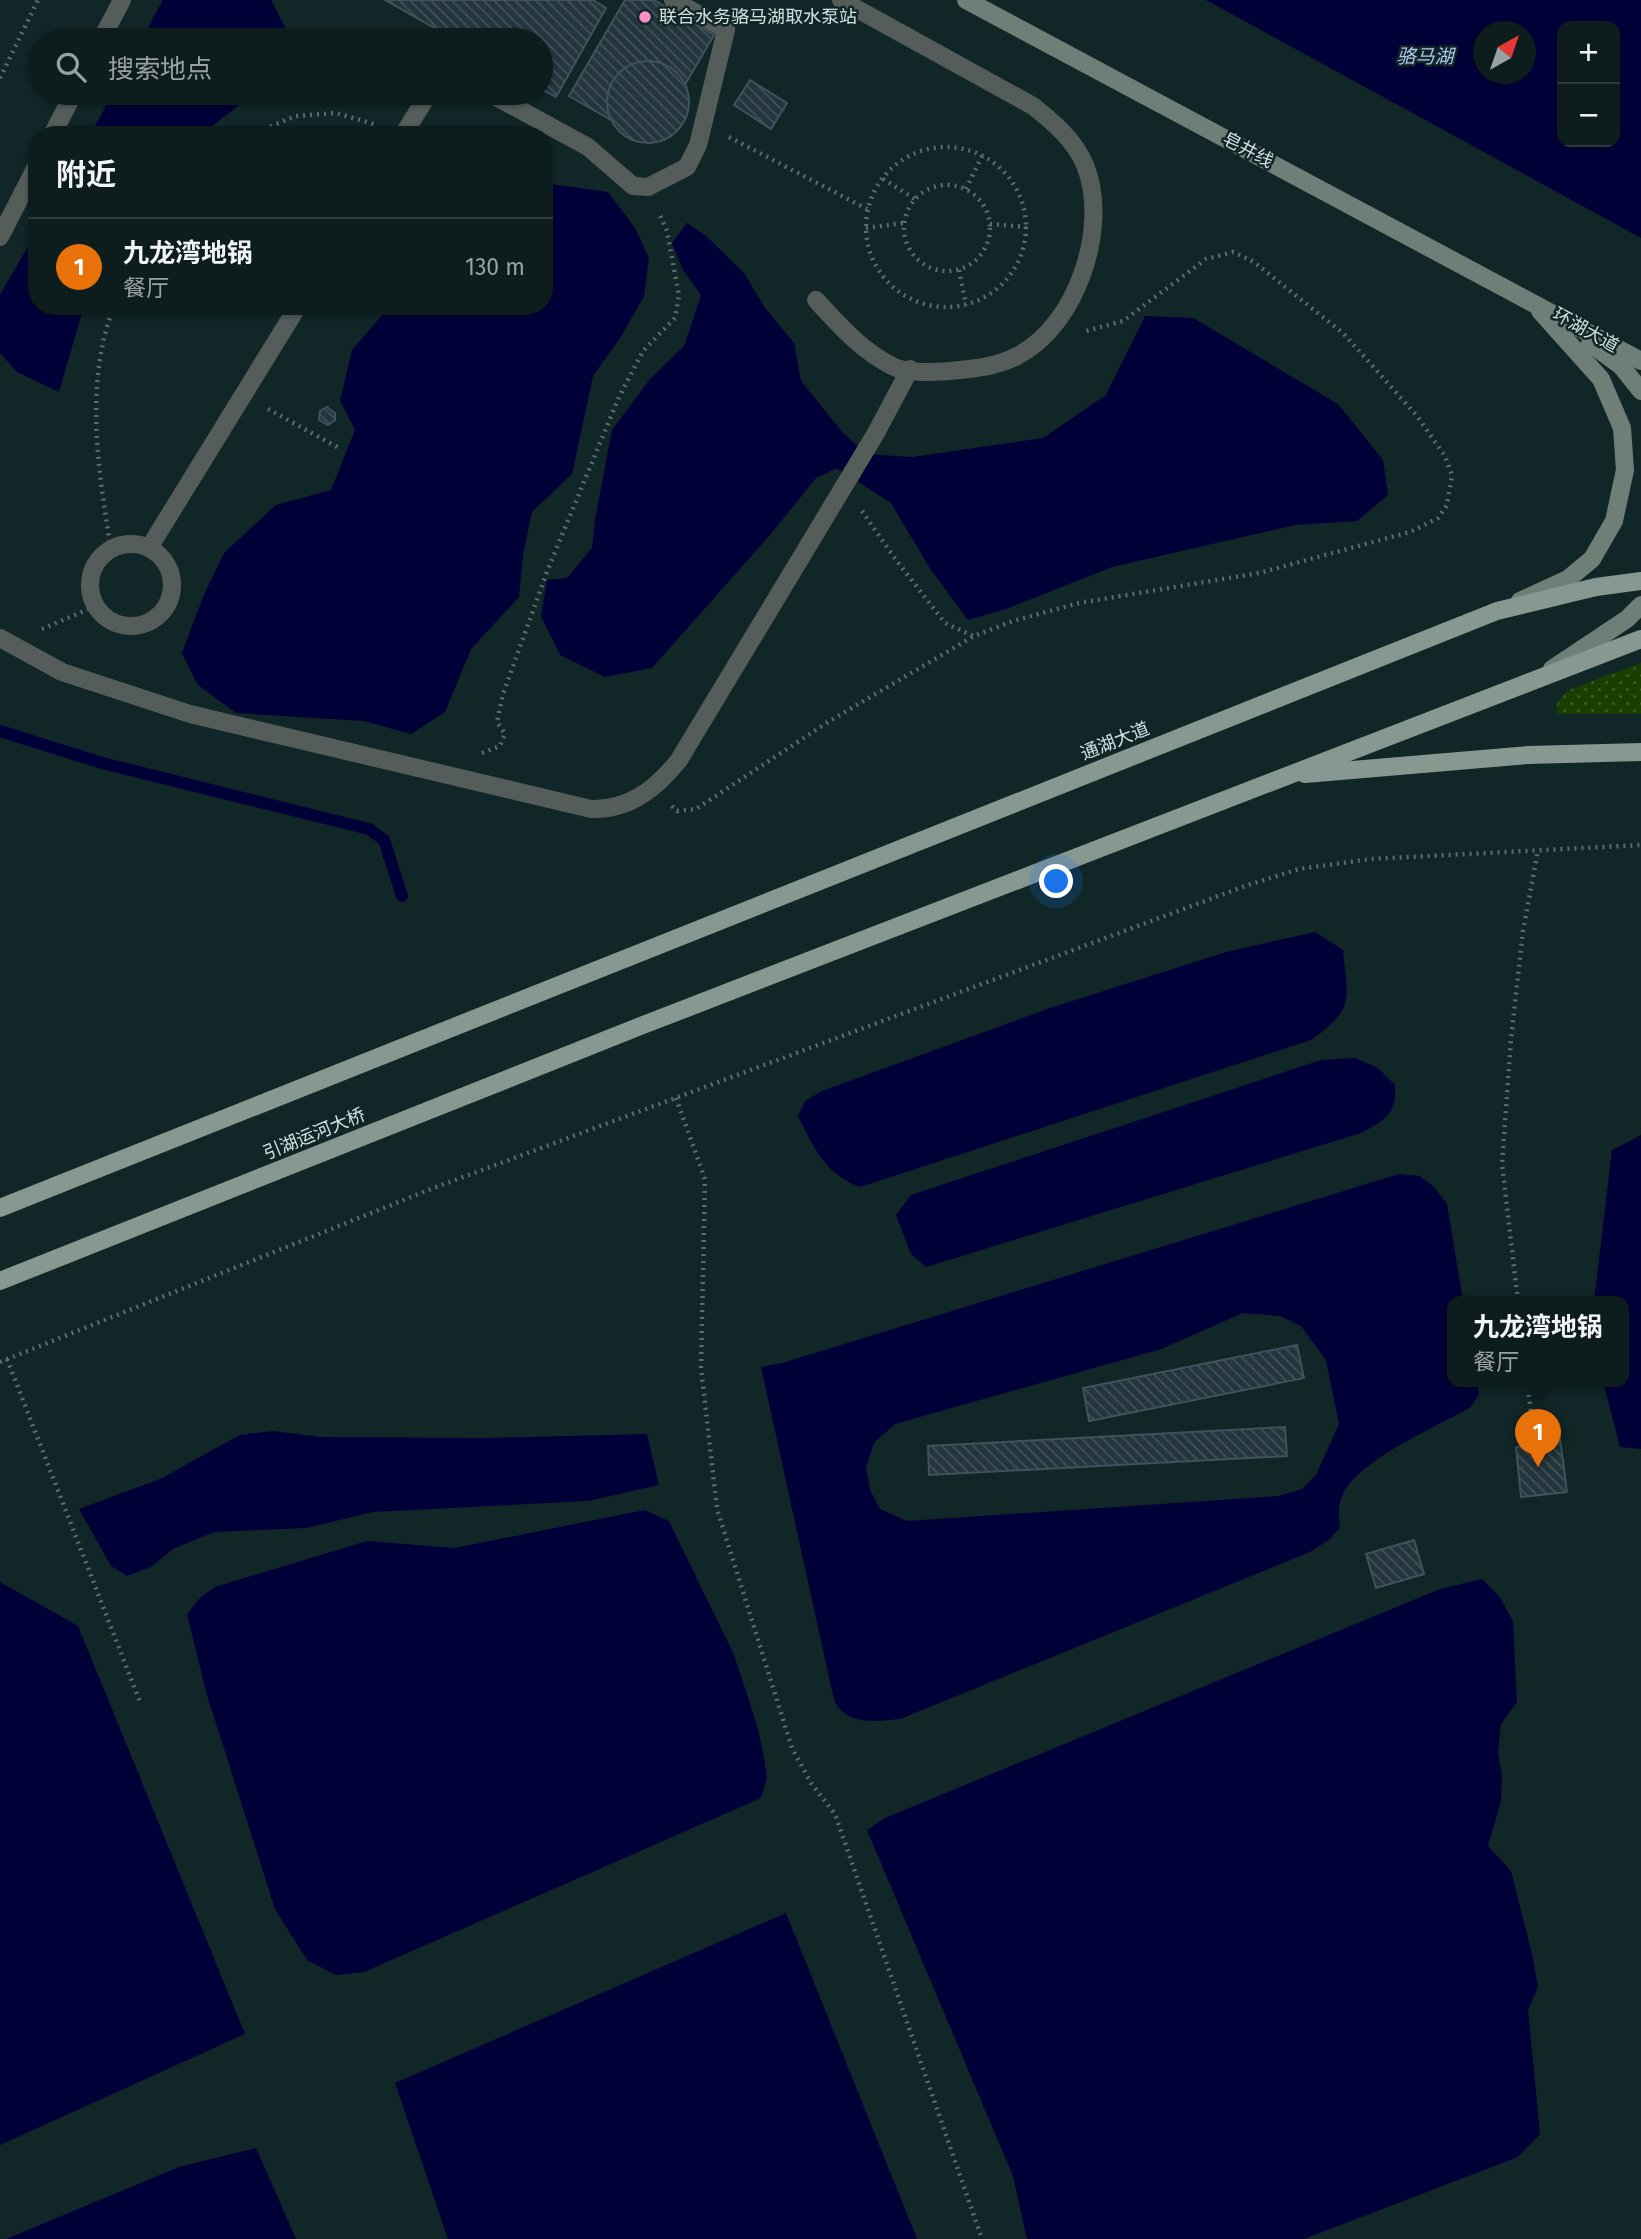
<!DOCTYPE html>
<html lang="zh">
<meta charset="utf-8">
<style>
body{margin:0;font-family:"Fira Sans","Noto Sans SC",sans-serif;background:#162526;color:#f1f3f6}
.controls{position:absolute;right:21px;top:21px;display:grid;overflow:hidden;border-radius:14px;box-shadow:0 2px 5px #0004}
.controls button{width:63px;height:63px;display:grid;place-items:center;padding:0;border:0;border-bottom:2px solid #2d3a3b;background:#0d1c1d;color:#f1f3f6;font:35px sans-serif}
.compass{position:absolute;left:1473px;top:21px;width:63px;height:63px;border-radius:50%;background:#0d1c1d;box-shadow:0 2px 5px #0004;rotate:40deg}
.you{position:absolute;left:1057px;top:882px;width:24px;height:24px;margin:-18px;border:5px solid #fff;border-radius:50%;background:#1a73e8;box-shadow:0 0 0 10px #1a73e833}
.badge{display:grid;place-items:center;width:46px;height:46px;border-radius:50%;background:#b45309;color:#fff;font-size:23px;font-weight:700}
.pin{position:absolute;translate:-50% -58px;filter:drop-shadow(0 2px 4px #0008)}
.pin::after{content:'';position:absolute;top:37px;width:24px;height:21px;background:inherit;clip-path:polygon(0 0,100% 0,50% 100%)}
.popup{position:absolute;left:1447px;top:1296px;width:182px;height:91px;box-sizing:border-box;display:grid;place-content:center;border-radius:14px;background:#0d1c1d;filter:drop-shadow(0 2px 5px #0005);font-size:23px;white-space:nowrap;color:#9aa1a4}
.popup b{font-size:26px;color:#f1f3f6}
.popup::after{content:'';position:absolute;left:50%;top:100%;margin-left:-14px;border:14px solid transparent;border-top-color:#0d1c1d}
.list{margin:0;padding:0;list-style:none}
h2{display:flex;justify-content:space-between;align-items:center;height:91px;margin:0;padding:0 28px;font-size:30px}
h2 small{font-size:23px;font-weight:400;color:#9aa1a4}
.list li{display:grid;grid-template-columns:46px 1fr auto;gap:21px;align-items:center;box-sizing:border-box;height:98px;padding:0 28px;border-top:2px solid #2d3a3b}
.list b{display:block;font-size:26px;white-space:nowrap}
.list p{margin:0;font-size:23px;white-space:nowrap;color:#9aa1a4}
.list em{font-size:23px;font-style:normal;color:#9aa1a4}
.icon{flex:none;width:38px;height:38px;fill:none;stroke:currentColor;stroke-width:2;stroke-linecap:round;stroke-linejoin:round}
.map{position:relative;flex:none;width:1641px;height:2239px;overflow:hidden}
.search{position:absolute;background:#0d1c1d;box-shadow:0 2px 5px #0004;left:28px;top:28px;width:525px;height:77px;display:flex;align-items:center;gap:18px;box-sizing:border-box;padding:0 24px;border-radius:38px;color:#9aa1a4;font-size:26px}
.panel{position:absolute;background:#0d1c1d;box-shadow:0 2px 5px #0004;left:28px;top:126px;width:525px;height:189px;border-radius:28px}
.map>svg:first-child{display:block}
</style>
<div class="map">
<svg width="1641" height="2239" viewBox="0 0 1641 2239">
<defs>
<pattern id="garden-dots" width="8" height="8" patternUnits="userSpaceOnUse" patternTransform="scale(1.75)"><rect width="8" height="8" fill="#183f01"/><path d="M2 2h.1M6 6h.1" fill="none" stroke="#395a26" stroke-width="1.8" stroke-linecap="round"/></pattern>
<pattern id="building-back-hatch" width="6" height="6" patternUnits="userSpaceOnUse" patternTransform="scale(1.75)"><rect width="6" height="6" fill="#23353d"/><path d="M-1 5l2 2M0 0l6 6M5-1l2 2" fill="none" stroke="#425259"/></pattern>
</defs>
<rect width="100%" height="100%" fill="#112627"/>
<polygon fill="url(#garden-dots)" points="1641,663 1641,714 1558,714 1556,705 1564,694 1573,688"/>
<g fill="#000039" fill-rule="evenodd">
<polygon points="163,0 271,0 290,37 290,40 141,40"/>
<path d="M 1206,0 L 1641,0 L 1641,238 ZM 1562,26 L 1615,26 L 1615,142 L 1562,142 ZM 1484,32 L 1526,32 L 1526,74 L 1484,74 Z"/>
<polygon points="113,93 254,93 201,135 90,135"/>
<polygon points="544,183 608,192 635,228 649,258 644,296 622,335 593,376 572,474 532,512 523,555 519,597 471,649 445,712 411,734 364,721 236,713 198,685 182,653 203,597 224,553 276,505 331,490 355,430 340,401 352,350 390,306 544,306"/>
<polygon points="687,223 706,236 744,273 765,308 794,343 801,381 843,433 866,454 912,457 1043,438 1106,395 1145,316 1193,318 1338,404 1383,460 1388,495 1357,521 1295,525 1112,567 1006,609 968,620 929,567 891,503 837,468 816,478 770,535 652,668 605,677 560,655 541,616 547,580 567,578 592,548 595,520 612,430 650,379 684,346 701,295 683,270 672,243"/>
<polygon points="37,231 37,306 84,306 59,392 17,372 0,353 0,295"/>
<path d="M 1315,932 L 1343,950 C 1348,1001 1355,1008 1311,1040 L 860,1187 C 825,1174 814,1148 798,1116 L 805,1101 L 822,1091 L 1050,1008 L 1226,952 Z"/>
<path d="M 1355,1058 L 1378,1068 L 1395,1085 C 1397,1115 1385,1120 1361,1133 L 926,1267 L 911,1254 L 896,1215 L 911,1195 L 1321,1060 Z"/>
<polygon points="1641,1135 1641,1449 1620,1447 1603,1381 1624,1381 1624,1301 1594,1301 1612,1150"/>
<path d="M 1399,1174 L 1420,1176 L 1434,1187 L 1447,1204 L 1463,1301 L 1452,1301 L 1452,1381 L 1476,1381 L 1479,1394 L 1471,1407 C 1436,1427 1365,1457 1345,1490 C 1338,1502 1338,1514 1340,1527 L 1330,1539 L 1310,1552 L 900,1719 C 879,1721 850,1726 836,1704 C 833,1698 832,1689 830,1682 L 761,1367 L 782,1363 ZM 1243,1313 L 1280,1316 L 1301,1326 L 1326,1360 L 1339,1424 L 1316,1475 L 1302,1489 L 1279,1496 L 907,1521 L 880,1509 L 870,1490 L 866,1467 L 874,1443 L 895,1424 L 1161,1349 Z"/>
<polygon points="274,1431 320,1437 484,1438 647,1434 659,1485 588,1501 373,1512 306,1528 214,1532 173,1549 151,1567 127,1576 111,1566 79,1509 160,1479 240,1435"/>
<polygon points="645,1510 669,1521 734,1655 757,1725 763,1752 767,1778 761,1798 364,1972 336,1975 307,1960 275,1909 206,1692 187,1614 200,1598 215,1587 367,1541 455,1548"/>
<polygon points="1482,1579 1499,1596 1513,1621 1517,1702 1501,1724 1498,1752 1502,1777 1501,1801 1488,1846 1511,1871 1532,1954 1538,1987 1528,2010 1540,2134 1518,2157 1304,2239 1027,2239 1013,2176 867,1830 885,1818 1440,1589"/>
<polygon points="0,1582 78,1626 245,2034 0,2145"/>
<polygon points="786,1913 917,2239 448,2239 395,2083"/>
<polygon points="256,2148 296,2239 6,2239 179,2167"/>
</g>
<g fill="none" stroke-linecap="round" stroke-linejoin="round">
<polyline stroke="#000039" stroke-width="12" points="0,731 102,763 369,829 384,840 402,896"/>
</g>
<g fill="url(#building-back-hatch)" stroke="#40535c" stroke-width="2">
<polygon points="385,0 593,0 606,8 556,97 541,89 541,40 456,40"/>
<polygon points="625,0 654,0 714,35 651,143 569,96"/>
<circle cx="648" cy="102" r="41"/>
<polygon points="750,80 787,103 771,129 734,105"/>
<polygon points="327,407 335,413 335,420 328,425 319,420 320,411"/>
<polygon points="1297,1345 1304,1378 1089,1421 1083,1388"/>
<polygon points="1558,1423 1567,1492 1521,1497 1516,1447 1530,1446 1527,1426"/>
<polygon points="1285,1427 1287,1456 929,1475 928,1446"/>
<polygon points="1414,1540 1424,1574 1376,1588 1366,1554"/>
</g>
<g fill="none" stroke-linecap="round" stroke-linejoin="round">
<g stroke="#5c6d6e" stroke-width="4.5" stroke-dasharray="2 5" stroke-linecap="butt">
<polyline points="0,78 38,0"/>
<polyline points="251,135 295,116 336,113 377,125"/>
<polyline points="729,137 867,209"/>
<circle cx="946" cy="227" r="80"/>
<polyline points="883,179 915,199"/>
<circle cx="947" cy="228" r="43"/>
<polyline points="966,189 982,156"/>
<polyline points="990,224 1026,227"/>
<polyline points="866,228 903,223"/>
<polyline points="959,270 966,305"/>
<polyline points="268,409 339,448"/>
<polyline points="862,511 896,560 945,623 973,636"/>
<path d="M 111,549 C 98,469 84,384 114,306"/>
<polyline points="42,629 96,606"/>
<polyline points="482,753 500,746 505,734 497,722 503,694 548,569 619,397 643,351 675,318 679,296 667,231 659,213"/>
<polyline points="672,806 677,811 696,809 828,722 974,636 1013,621 1079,603 1259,573 1410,532 1438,518 1447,505 1452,475 1445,456 1417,416 1344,334 1254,262 1233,252 1206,259 1123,321 1086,331"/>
<polyline points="676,1098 705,1179 701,1368 717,1509 792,1748 811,1783 835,1814 982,2239"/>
<polyline points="1518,1301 1502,1164 1511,1039 1523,931 1538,850"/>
<polyline points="7,1359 140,1702"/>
<polyline points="0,1362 431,1189 1248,885 1299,869 1371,859 1641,845"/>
<polyline points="1527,1381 1531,1412"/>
</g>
<g stroke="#545d59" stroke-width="18">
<polyline points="101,40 122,0"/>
<polyline points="489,93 588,147 633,186 648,187 687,167 698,145 726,30 673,0"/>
<polyline points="52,135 74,93"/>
<polyline points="403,135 429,93"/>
<polyline points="0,237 37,165"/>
<path d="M 816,300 C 840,326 861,350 892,366 C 907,374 933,372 950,371 C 972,369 997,367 1017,356 C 1077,326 1110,226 1085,165 C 1074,139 1054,123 1033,106 L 841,0"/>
<circle cx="131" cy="585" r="41"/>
<polyline points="149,548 298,306"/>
<path d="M 0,638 L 62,672 L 190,714 L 591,809 C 629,810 656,789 679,760 L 876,433 L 910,369"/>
</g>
<g stroke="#707e78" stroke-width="18">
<polyline points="966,0 1641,361"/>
<polyline points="1590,343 1621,366 1641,391"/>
<polyline points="1520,601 1568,579 1592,559 1614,521 1625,470 1622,428 1601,379 1540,311"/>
<polyline points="1552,669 1627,619 1641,605"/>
</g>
<g stroke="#869890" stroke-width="18">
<polyline points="1305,774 1528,755 1641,752"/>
<polyline points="0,1208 1497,611 1596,587 1641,581"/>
<polyline points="0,1281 643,1025 1641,639"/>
</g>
</g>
<circle fill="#fb8fc6" stroke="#112627" stroke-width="2.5" cx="645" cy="17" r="7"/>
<g text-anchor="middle" stroke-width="5" stroke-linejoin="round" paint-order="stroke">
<g font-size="18" fill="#d3e0e0" stroke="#112627" text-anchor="start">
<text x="659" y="23">联合水务骆马湖取水泵站</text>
</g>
<g font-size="18" fill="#d3e0e0" stroke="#112627">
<text transform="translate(1248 150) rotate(28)" y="6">皂井线</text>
<text transform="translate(1586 330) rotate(29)" y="6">环湖大道</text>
<text transform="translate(1115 741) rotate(-22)" y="6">通湖大道</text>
<text transform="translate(314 1134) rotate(-22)" y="6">引湖运河大桥</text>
</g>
<g font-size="19" font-style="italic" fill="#b0c8ed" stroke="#112627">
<text x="1425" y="63">骆马湖</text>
</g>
</g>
</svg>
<div class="controls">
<button>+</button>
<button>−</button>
</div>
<svg class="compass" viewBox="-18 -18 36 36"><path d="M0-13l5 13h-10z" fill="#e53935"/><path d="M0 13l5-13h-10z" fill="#9aa1a4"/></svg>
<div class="you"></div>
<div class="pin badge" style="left:1538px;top:1467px;background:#e8710a">1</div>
<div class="popup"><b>九龙湾地锅</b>餐厅</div>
<div class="search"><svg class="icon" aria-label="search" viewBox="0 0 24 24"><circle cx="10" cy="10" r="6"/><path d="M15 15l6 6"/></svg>搜索地点</div>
<section class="panel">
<h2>附近<small></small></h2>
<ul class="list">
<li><span class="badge" style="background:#e8710a">1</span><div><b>九龙湾地锅</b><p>餐厅</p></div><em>130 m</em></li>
</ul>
</section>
</div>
